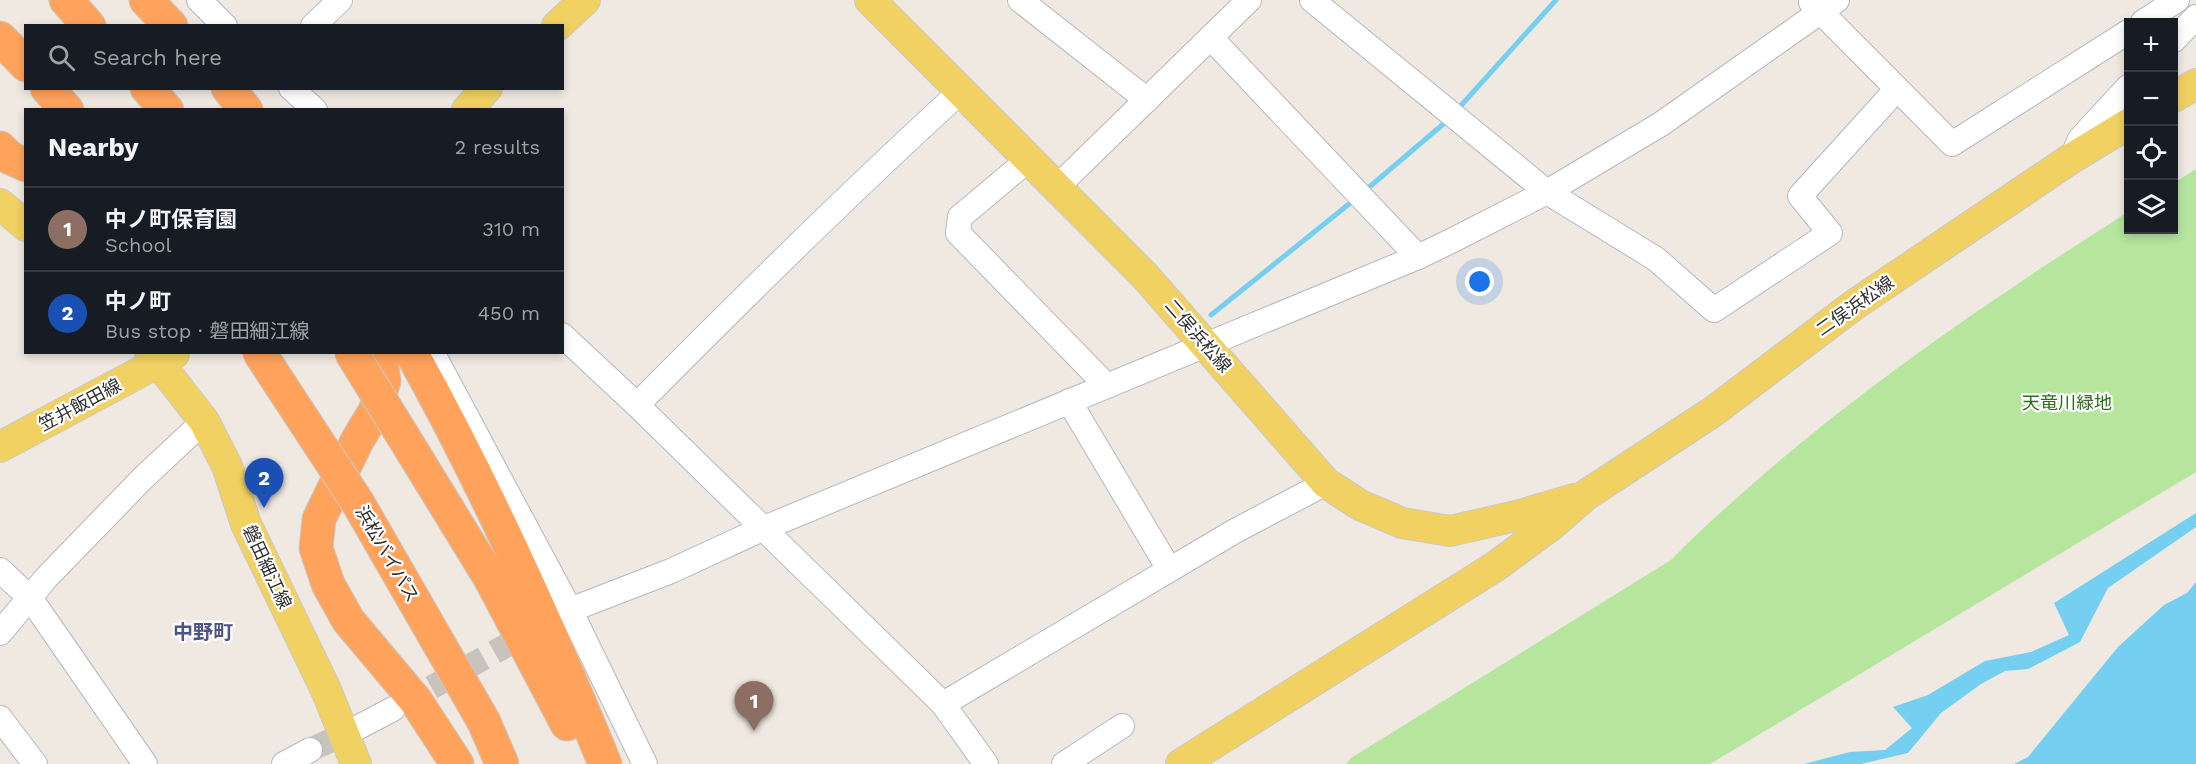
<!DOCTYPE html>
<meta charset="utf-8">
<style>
body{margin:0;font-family:"Work Sans","Noto Sans JP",sans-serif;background:#20242c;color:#f1f3f6}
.controls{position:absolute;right:18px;top:18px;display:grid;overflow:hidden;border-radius:0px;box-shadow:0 3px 9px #0003}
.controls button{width:54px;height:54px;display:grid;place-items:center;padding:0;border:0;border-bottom:2px solid #363941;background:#171b24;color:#f1f3f6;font:30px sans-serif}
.you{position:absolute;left:1480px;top:282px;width:21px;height:21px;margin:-15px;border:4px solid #fff;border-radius:50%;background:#1a73e8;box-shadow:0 0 0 9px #1a73e833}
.badge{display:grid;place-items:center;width:39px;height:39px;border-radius:50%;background:#2563eb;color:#fff;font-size:20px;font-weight:700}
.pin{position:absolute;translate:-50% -50px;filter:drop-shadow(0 2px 3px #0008)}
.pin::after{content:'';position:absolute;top:32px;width:21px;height:18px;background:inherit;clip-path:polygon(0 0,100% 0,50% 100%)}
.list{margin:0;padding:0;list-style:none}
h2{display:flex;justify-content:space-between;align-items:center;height:78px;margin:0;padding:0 24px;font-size:26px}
h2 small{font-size:20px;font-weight:400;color:#9ea1a6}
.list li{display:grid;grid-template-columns:39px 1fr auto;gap:18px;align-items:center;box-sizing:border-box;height:84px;padding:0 24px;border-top:2px solid #363941}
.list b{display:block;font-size:22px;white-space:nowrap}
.list p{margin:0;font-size:20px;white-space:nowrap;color:#9ea1a6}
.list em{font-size:20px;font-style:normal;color:#9ea1a6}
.icon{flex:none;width:33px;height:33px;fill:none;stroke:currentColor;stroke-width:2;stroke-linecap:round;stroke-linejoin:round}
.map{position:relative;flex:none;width:2196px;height:764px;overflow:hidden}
.search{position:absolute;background:#171b24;box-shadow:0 3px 9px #0003;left:24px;top:24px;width:540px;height:66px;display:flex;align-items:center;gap:15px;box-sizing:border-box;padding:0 21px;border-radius:0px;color:#9ea1a6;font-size:22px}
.panel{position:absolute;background:#171b24;box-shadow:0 3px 9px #0003;left:24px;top:108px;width:540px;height:246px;border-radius:0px}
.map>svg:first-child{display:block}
</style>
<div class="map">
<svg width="2196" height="764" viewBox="0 0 2196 764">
<rect width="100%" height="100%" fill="#efe9e1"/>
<path fill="#b6e59e" d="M 2196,169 L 2196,472 L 1710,764 L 1346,764 L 1351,758 L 1671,560 C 1705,525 1741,494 1778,462 C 1888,369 2007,289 2128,212 L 2128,230 L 2174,230 L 2174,183 Z"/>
<g fill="#75cff0">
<polygon points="2196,513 2196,527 2108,588 2080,642 2028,669 2005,671 1981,684 1941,713 1908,753 1861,764 1804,764 1850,752 1885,750 1912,728 1893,707 1928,695 1985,661 2031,652 2069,635 2054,603"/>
<polygon points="2196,582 2196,764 2014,764 2028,757 2118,647 2164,605 2187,593"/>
</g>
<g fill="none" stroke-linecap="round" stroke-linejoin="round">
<g stroke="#75cff0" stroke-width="5">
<polyline points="1457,110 1556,0"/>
<polyline points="1367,189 1448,120"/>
<polyline points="1211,315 1354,200"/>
</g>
<g stroke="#c8c4bd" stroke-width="24" stroke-dasharray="24 12" stroke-linecap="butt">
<polyline points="400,705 534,630"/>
<polyline points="310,750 355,729"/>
</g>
<g stroke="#b4b7c1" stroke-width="26">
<g id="minor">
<polyline points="199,0 225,26"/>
<polyline points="1020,0 1147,100"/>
<polyline points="1312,0 1547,192 1656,259 1714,310 1830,233 1800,196 1896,90"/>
<polyline points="1811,2 1952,144 2128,32"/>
<polyline points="2143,22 2177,0"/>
<polyline points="313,26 340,0"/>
<polyline points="1211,38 1418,257"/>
<polyline points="2174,40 2196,17"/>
<polyline points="291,88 315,110"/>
<path d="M 960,92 C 849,193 742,299 637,405 L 943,704 L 986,764"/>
<polyline points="2072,158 2080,139 2128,87"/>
<polyline points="1028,160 960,217 958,233 1107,386"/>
<polyline points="1056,188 1249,0"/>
<polyline points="562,335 637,405"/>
<polyline points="432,352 570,610 645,764"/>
<polyline points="1069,401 1169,569"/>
<polyline points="0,570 31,599 145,764"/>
<polyline points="570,610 671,571 762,529 1418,257 1453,240 1547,192 1661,124 1837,0"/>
<polyline points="0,633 47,577 143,478 204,421"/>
<polyline points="943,704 1235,531 1326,483"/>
<polyline points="0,718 35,764"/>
<polyline points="355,729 393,709"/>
<polyline points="284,764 310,750"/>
<polyline points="1064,764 1122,726"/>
</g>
</g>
<g stroke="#c9c9c9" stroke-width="32">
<g id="major">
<polyline points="870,0 1145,276 1326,483 1360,505 1402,523 1450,531 1516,516 1574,499"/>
<polyline points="557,26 585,0"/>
<polyline points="2174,97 2196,84"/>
<polyline points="467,110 487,88"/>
<polyline points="0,204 26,226"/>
<polyline points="150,352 204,421 227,466 246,524 326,690 356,764"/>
<polyline points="0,447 174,354"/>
<polyline points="1181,764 1496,566 1553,524 1586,495 1714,411 1854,305 2072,158 2128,124"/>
</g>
</g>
<g stroke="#c9c9c9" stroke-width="35">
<g id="highway">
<polyline points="66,0 89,26"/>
<polyline points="146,0 171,26"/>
<polyline points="0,38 26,65"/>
<polyline points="47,88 67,110"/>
<polyline points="147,88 167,110"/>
<polyline points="228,88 246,110"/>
<polyline points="0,148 10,158 26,165"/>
<polyline points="380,352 384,381 375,411 357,441 319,519 316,548 328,584 348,620 416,701 457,764"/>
<path d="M 411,352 C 485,485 548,624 605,764"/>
<polyline points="414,454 490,578 567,724"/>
<polyline points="358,503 484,722 502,764"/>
</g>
</g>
<use href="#minor" stroke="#fff" stroke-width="24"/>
<use href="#major" stroke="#f2d163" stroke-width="30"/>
<use href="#highway" stroke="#ffa35c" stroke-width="33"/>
<g stroke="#c9c9c9" stroke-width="35" stroke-linecap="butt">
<g id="highway-bridge">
<polyline points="259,352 358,503"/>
<polyline points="351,352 414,454"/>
</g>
</g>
<use href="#highway-bridge" stroke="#ffa35c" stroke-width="33"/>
</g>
<g text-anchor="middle" stroke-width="4.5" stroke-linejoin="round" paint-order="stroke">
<g font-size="18" fill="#2e2e2e" stroke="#fff">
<text transform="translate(1855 306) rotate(-35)" y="6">二俣浜松線</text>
<text transform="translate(1198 336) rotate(49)" y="6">二俣浜松線</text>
<text transform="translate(80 405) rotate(-28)" y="6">笠井飯田線</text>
<text transform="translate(387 554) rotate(60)" y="6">浜松バイパス</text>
<text transform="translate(267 567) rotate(65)" y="6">磐田細江線</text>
</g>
<g font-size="18" fill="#2c6e1b" stroke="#fff">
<text x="2067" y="409">天竜川緑地</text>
</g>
<g font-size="20" font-weight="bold" fill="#4d5680" stroke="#fff">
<text x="203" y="639">中野町</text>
</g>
</g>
</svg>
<div class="controls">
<button>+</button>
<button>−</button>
<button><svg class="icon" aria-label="locate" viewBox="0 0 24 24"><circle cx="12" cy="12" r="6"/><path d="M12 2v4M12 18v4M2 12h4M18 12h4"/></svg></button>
<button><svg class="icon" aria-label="layers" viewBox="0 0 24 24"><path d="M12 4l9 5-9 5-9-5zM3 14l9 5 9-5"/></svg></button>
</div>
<div class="you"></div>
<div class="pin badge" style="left:754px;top:731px;background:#8d6e63">1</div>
<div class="pin badge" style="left:264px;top:508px;background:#1a4fb4">2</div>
<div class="search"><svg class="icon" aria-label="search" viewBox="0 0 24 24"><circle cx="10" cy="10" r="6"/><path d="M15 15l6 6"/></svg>Search here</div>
<section class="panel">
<h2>Nearby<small>2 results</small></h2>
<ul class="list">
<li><span class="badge" style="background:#8d6e63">1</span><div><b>中ノ町保育園</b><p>School</p></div><em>310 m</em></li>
<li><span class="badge" style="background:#1a4fb4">2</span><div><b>中ノ町</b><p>Bus stop · 磐田細江線</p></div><em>450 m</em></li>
</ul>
</section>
</div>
